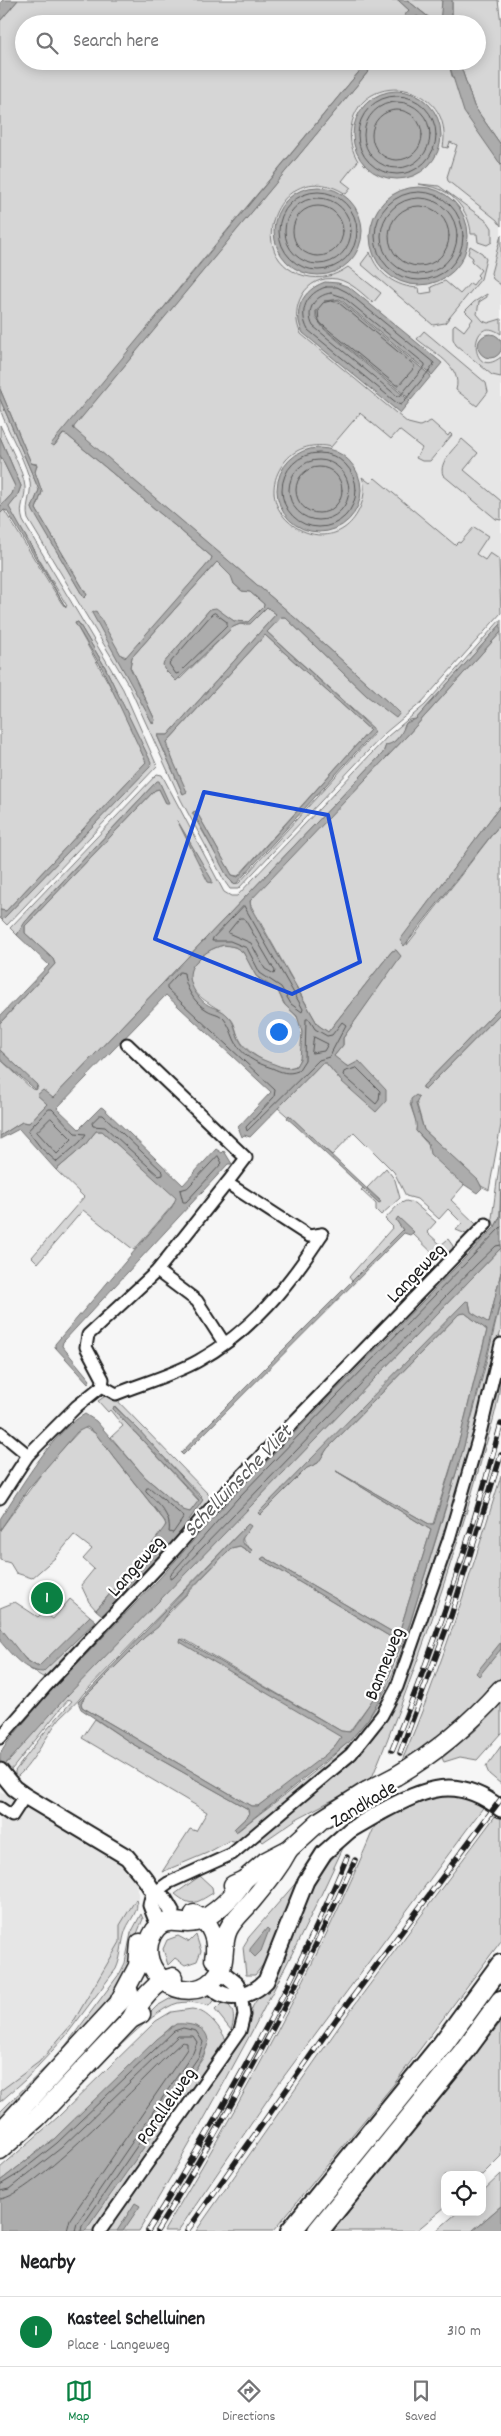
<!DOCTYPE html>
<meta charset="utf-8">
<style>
body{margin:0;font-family:Dekko,sans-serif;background:#f2f2f2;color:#202124}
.controls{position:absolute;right:15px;bottom:15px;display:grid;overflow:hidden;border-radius:10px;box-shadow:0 2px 12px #0003}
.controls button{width:45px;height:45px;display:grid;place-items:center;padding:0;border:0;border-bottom:1px solid #e0e0e0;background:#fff;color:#202124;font:25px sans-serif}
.you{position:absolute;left:278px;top:1031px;width:18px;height:18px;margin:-12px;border:4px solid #fff;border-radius:50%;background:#1a73e8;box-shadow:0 0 0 8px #1a73e833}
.badge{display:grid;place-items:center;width:32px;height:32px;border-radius:50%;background:#0b8043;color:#fff;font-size:16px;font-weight:700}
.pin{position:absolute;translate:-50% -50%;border:2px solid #fff;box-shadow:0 1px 5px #0006}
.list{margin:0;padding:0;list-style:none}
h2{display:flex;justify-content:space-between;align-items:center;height:65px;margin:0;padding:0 20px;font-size:21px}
h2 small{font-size:16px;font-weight:400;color:#757577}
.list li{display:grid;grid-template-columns:32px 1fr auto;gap:15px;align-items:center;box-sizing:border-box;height:70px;padding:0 20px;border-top:1px solid #e0e0e0}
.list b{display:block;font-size:19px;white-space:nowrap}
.list p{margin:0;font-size:16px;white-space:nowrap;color:#757577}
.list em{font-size:16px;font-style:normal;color:#757577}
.icon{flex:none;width:28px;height:28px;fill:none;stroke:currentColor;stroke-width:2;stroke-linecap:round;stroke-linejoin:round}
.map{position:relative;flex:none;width:501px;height:2231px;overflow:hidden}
.search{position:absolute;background:#fff;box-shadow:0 2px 12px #0003;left:15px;right:15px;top:15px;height:55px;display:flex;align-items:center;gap:12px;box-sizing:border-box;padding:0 18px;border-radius:28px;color:#757577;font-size:19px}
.sheet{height:135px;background:#fff}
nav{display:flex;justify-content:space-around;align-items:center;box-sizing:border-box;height:70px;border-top:1px solid #e0e0e0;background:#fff;font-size:14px;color:#757577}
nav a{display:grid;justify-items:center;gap:2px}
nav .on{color:#0b8043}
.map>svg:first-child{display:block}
</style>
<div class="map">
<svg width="501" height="2231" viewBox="0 0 501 2231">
<rect width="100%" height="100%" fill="#f6f6f6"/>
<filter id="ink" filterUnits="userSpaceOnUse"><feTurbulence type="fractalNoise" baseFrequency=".02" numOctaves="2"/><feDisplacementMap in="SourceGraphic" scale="10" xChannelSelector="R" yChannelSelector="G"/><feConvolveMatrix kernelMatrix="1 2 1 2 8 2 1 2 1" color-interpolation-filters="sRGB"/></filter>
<g filter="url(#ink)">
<g fill="#e6e6e6">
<polygon points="391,61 436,61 501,178 501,610 419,704 139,364"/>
<polygon points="0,1792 11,1794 126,1865 133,1874 139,1894 136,1904 122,1926 119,1953 80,2015 47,2056 0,2094"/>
</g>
<g fill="#d6d6d6" stroke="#797979">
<path d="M 18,0 L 398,0 L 409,10 L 398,24 L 24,24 L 24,61 L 368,61 L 180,287 L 54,446 L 63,434 L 67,435 L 212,557 L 211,560 L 127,657 L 121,655 L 126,671 L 153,724 L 155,720 L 130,667 L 132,657 L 215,564 L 217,562 L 232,576 L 234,584 L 242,591 L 250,592 L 264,604 L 264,606 L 248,622 L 234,621 L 210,609 L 163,664 L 180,679 L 233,627 L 240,624 L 245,625 L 267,607 L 276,614 L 168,735 L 157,735 L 183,794 L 167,742 L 265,635 L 370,730 L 238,876 L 232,875 L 196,811 L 192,813 L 233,884 L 239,883 L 374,734 L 373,728 L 267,632 L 281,617 L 285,617 L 367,696 L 400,713 L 283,607 L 74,430 L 74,426 L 377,61 L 448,61 L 452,76 L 501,165 L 501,226 L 497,220 L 448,181 L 447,177 L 457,145 L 450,142 L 448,148 L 443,147 C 455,81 359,67 351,128 C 349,140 352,151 358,161 L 342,181 L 351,188 L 346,194 C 281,152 238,258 305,276 C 321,280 335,276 348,267 L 381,293 L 373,303 C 363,294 351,282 337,279 C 305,274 288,308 301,334 L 408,423 L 420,426 L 431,421 L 448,436 L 450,433 L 452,435 L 430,461 L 422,461 L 416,458 L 422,448 L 399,430 L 391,439 L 360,413 L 331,447 C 315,443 297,447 286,460 C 242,514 331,568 359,510 C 364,500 366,487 362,477 L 370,483 L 375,478 L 455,545 L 458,542 L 460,543 L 474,527 L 488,536 L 476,554 L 485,560 L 490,553 L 499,559 L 501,613 L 422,702 L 385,733 L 238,889 L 230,889 L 225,882 L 181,800 L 129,686 L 28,519 C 24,504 34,492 29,477 C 22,454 8,432 0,409 L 0,399 L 39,490 L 32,508 L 84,598 L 87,595 L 36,509 L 42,492 L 35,472 L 37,464 L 31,463 L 0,389 L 0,21 Z"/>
<polygon points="407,0 442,0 441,22 436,23"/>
<polygon points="452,0 498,0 501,23 501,145 474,106 459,61 477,61 477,24 452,24"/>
<path d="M 419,184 L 439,186 L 488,222 L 492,228 L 492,242 L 487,245 L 478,242 L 477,234 L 471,234 C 470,215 457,196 439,189 C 433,186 425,186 419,184 Z"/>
<polygon points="501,235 501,285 493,279 491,273"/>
<path d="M 470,246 L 482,253 L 486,259 L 481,279 L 445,323 L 433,325 L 361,264 L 370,252 C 377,274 396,287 419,288 L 420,294 L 432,292 L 431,287 L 445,281 L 460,294 L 470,283 L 473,285 L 479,277 L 477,275 L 481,270 L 471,261 L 473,258 L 468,254 Z"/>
<path d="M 487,294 L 487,297 L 479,302 L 477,314 L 483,321 L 488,323 L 501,319 L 501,334 C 468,310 468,383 501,357 L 501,377 L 492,375 L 456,345 L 453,339 L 453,326 L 455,324 L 464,331 L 473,319 L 465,311 L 474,302 Z"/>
<path d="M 424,331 L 486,383 L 488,392 L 477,406 L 456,390 C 463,366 432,352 417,339 Z"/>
<path d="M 0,425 C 7,441 24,472 25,487 C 26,500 18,506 23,521 L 123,689 L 157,766 L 7,925 L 2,920 L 151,765 L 105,667 L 78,622 L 75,623 L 123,709 L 146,762 L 6,911 L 0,910 L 0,514 L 4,510 L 61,602 L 65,607 L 67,606 L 8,507 L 17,497 L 21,486 L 0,437 Z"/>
<path d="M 462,439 L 478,453 L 464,470 L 501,501 L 501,520 L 496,519 L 443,475 C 438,462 455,448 462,439 Z"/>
<polygon points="0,455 15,486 12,494 0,507"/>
<polygon points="501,619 501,624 416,719 409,720 404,726 404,731 392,744 386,745 383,753 52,1099 43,1090 38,1095 47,1104 29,1123 22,1122 0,1136 0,1059 32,1089 36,1090 38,1087 0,1050 0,1023 55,964 53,959 25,933 25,926 155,790 159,789 166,803 157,781 31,915 17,935 10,928 157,774 162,775 224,892 231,896 237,896 388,736 425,705"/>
<polygon points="501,632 501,805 413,923 407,945 501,823 501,1006 423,1086 423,1088 426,1089 501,1013 501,1125 489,1190 481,1186 477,1180 424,1130 416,1101 410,1104 417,1124 416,1131 464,1185 451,1200 479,1227 466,1234 456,1230 462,1223 448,1209 439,1219 417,1199 406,1196 394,1172 354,1132 332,1155 278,1108 322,1063 326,1063 342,1082 385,1099 384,1096 351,1067 341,1064 334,1056 343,1045 343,1038 400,956 396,950 392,951 328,1032 318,1025 250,904 251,898 405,738"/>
<path d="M 224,945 C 251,947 245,965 260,980 C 265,985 272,985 277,990 C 280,994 281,999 284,1004 C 288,1009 294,1012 298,1018 C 305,1029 304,1056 296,1066 C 280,1073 248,1055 240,1040 C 236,1034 236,1025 231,1019 C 221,1007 171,990 195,963 C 203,954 211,948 224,945 Z"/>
<polygon points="96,1131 102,1131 176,1196 177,1200 134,1250 83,1210 38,1263 32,1257 84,1197 56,1170 84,1146"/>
<polygon points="501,1152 500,1217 495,1227 492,1218"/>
<polygon points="386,1168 395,1180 400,1198 381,1215 376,1210 376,1204 361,1190 363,1188 379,1203 381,1201 367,1188"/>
<polygon points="406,1201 414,1203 436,1222 427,1232 441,1245 448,1239 453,1246 453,1253 444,1264 412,1233 413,1232 396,1220 403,1230 352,1281 349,1277 393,1227 385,1219 399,1204"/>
<path d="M 501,1248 L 501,1272 L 489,1323 L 483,1322 L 471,1312 L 469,1302 L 258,1513 L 307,1468 L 318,1463 L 327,1449 L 459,1314 L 465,1313 L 487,1330 L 461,1434 L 433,1524 L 429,1524 L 336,1471 L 431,1530 L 399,1633 L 394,1633 L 264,1557 L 261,1559 L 394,1639 L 395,1643 L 373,1699 L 349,1732 L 341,1731 L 184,1639 L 180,1640 L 341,1736 C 338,1751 273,1795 258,1806 L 251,1806 L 82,1707 L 81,1703 L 84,1698 L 145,1637 C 174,1609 202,1577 231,1548 L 240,1546 L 250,1553 L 252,1550 C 240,1541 241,1538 247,1525 L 84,1693 C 77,1703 69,1709 60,1718 C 48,1733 29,1770 15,1778 L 15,1771 L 44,1733 L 72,1701 L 69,1699 L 61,1708 L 12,1769 L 9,1770 L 5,1765 L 40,1723 Z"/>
<path d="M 501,1299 L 501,1330 L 477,1424 L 444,1536 L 395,1681 L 381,1708 L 346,1752 L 238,1843 L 229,1841 L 207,1853 L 162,1872 L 190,1829 L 196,1831 L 207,1812 L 82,1738 L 95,1719 L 131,1743 L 248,1809 L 249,1815 L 234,1829 L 238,1831 C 279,1797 335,1762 367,1720 C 395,1683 407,1631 421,1587 C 451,1493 480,1396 501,1299 Z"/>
<path d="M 501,1369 C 501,1404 487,1438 478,1472 C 449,1576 412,1681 371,1780 L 298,1818 L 263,1842 L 259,1838 L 353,1762 L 378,1731 L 389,1714 L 481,1445 Z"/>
<polygon points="110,1393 209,1495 210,1500 105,1619 102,1615 108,1611 150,1566 202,1497 115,1406 113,1409 199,1501 190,1512 186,1512 145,1477 111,1437 123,1426 110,1410 108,1412 98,1401"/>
<polygon points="83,1427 95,1433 166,1523 164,1530 157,1538 96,1610 89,1602 81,1585 94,1569 83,1559 92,1549 74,1535 56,1557 32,1578 16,1573 10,1563 0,1560 0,1530 50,1462"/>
<path d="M 501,1476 L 501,1677 C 469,1712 441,1737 401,1763 C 441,1670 471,1573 501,1476 Z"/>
<path d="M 70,1599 L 90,1616 L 42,1665 C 30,1670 6,1639 1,1628 C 0,1623 0,1614 0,1608 L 15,1602 L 38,1617 L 43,1612 L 53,1619 Z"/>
<polygon points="96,1621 98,1623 46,1679 30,1669 37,1672"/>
<polygon points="501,1703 501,1733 477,1760 460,1757 444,1762 442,1758 476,1730"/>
<polygon points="501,1746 501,1784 489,1774 486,1767"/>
<path d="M 451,1795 L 464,1797 L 485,1805 L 279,2083 L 178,2231 L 164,2231 C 243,2099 317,1965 376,1823 L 423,1801 Z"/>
<polygon points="496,1815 501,1818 501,1941 394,2084 273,2231 196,2231 350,2011"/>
<path d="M 343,1848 C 284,1976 218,2098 146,2219 L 139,2231 L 107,2231 L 245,2031 C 250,2022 249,2014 253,2006 C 257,1997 266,1994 270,1986 C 293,1940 302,1882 343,1848 Z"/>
<path d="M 200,1876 L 212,1887 L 213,1893 C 196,1903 192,1908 175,1894 Z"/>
<polygon points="300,1878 269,1957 255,1975 246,1975 243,1947 249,1937"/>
<path d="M 136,1899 C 140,1911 130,1919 126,1929 C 121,1942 122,1956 116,1969 L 65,2037 L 25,2080 L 0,2102 L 0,2091 L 39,2062 L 72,2024 L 120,1942 L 120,1925 Z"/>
<polygon points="141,1914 143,1919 134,1941 133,1955 123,1981 91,2021 33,2085 0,2117 0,2112 60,2053 120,1973 125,1963 131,1933"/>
<polygon points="196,1935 201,1951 197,1961 185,1965 175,1958 168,1965 163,1949 167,1940 178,1936 189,1942"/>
<path d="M 191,1995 L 215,1998 L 209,2006 C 199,2003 189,2001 178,2003 C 149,2010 95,2073 71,2096 L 69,2094 L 157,2006 L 173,1997 Z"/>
<path d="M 224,2001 C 235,2009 235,2019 231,2030 L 215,2010 Z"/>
<path d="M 192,2009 C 208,2011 220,2027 227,2042 L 94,2231 L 85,2231 L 203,2058 L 208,2042 L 205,2033 L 172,2026 L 54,2139 L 0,2181 L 0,2168 L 58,2117 L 156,2021 L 171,2012 Z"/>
<polygon points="501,2022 501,2156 482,2175 445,2175 445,2207 416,2231 333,2231"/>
<polygon points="501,2174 501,2206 472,2231 436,2231 458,2212 482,2212 482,2192"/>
</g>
<g fill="#acacac" stroke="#727272" fill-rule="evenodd">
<polygon points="3,0 18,0 0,21 0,3"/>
<polygon points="398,0 407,0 437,24 428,24 417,16 408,24 398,24 409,10"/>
<polygon points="442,0 452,0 452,24 440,24"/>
<polygon points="368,61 377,61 73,428 283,607 400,713 396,718 367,696 285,617 281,617 267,632 375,731 235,885 228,878 193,812 196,811 232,875 238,877 370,730 265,635 167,742 167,747 187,792 183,794 157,735 168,735 276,614 267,607 250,624 240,624 233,627 176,681 164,669 163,664 210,609 216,608 234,621 248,622 264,606 264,604 250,592 242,591 234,584 231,576 217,562 215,564 132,657 130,667 155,720 153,724 92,613 96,611 121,655 125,658 211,560 212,557 67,435 63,434 54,446 51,444"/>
<polygon points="448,61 459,61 474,106 501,145 501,165 464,112"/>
<circle cx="397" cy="135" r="44"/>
<circle cx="318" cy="231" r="44"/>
<circle cx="419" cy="236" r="49"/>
<path d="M 325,282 L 338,283 L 349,287 L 442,363 L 432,375 L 340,299 L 324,301 L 339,300 L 343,303 L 431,376 L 411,400 L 324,328 L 317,317 L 316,310 L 316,318 L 324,329 L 410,401 L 400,413 L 303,333 C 292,311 302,290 325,282 Z"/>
<circle cx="490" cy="346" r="12"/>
<polygon points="0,389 31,463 37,465 35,472 42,492 36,509 87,595 84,598 33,511 32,508 39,490 0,399"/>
<polygon points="0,437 21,486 17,497 9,507 66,608 7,511 4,510 0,514 0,507 12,494 15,486 0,455"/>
<circle cx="319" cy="490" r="42"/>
<polygon points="78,622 105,667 151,762 150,767 2,920 0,918 0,910 6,911 146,762 102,668 75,623"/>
<path d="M 501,624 L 501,632 L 405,738 L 250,901 L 251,908 L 318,1025 L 328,1032 L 392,951 L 396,950 L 401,956 L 343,1038 L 343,1045 L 334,1056 L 348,1067 L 359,1061 L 386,1090 L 386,1101 L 376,1112 L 342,1082 L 326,1063 L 322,1063 L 250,1137 L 244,1135 L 242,1137 L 238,1127 L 271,1092 L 166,995 L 57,1108 L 79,1129 L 101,1107 L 103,1108 L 183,1185 L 216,1149 L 222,1153 L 224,1151 L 232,1164 L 228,1164 L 63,1342 L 62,1346 L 90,1380 L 88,1383 L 55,1347 L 55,1344 L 172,1207 L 176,1198 L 102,1131 L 96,1131 L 84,1146 L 56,1170 L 19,1129 L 0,1139 L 0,1136 L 22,1122 L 29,1123 L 47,1104 L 37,1095 L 43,1090 L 53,1098 L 383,753 L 386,745 C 398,743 402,732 406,723 L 416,719 ZM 224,945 L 235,947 L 243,952 L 256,976 L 278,991 L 285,1005 L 297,1016 L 302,1032 L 300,1059 L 296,1066 C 287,1070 282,1067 274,1064 C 259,1059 244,1052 238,1037 C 235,1029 234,1022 228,1016 C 222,1009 215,1009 208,1005 C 195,997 183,976 195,963 C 203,954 211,948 224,945 Z"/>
<polygon points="157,781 159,781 169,803 166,803 159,789 155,790 25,926 25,933 53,959 55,964 0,1023 0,1016 49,965 17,935 25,922"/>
<polygon points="501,805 501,823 404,946 400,940"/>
<polygon points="177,820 212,880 212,883 208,882"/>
<polygon points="501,1006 501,1013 426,1089 423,1088 423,1086"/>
<polygon points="0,1050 37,1085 36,1090 0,1059"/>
<path d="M 416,1095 L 419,1097 L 416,1104 L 424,1130 L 478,1180 L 482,1188 L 477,1193 L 459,1181 L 430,1154 L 428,1143 L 416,1131 C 418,1119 410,1110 411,1099 Z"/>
<polygon points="289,1115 381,1202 379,1203 295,1125 287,1118"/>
<polygon points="501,1192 501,1248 66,1697 10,1760 0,1768 0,1754 7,1743 46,1696 159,1579 233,1496 495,1227 500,1217"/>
<polygon points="398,1217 414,1232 410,1235 404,1233 183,1455 181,1453 206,1427 403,1230 396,1220"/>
<polygon points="501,1272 501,1299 463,1450 410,1623 382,1694 368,1719 349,1742 236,1832 234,1829 249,1815 248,1809 131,1743 81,1709 78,1702 248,1524 251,1526 242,1539 242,1543 252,1550 251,1553 240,1546 231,1548 167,1613 158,1627 145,1637 84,1698 81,1703 82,1707 251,1806 258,1806 325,1755 334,1747 341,1737 180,1642 181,1639 341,1731 350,1732 373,1699 395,1643 394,1639 261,1559 264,1557 394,1633 399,1633 431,1530 336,1471 429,1524 434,1524 461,1434 487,1330 465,1313 459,1314 327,1449 318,1463 307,1468 260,1515 258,1513 466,1301 469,1302 471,1312 489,1323"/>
<path d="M 114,1406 L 138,1429 L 203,1500 L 177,1537 L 108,1611 L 102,1615 L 96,1610 L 141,1559 L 166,1525 L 164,1520 L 95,1433 L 87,1427 L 77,1432 L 28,1489 L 0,1530 L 0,1519 C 21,1487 52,1432 85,1414 L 96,1421 L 145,1477 L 183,1510 L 190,1512 L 199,1500 L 113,1409 Z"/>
<path d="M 90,1616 L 96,1621 L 43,1672 C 25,1672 11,1654 0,1641 L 0,1627 L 26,1660 L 38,1667 Z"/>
<polygon points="501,1642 501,1649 479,1676 476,1673"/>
<polygon points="267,1928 269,1930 261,1951 255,1957 250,1952 250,1949"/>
<path d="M 176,2024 C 189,2023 208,2026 208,2042 C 208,2061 103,2205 85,2231 L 0,2231 L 0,2181 L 54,2139 L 157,2039 Z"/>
<polygon points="135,2203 140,2206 123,2231 117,2231"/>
<polygon points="501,2206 501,2231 472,2231"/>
</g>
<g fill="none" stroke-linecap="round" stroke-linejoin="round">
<g stroke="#565656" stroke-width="1">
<circle cx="397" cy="135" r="39"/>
<circle cx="397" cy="135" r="33"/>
<circle cx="397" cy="135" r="25"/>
<circle cx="318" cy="231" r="39"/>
<circle cx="419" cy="236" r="44"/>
<circle cx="318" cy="231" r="33"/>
<circle cx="419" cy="236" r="38"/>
<circle cx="318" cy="231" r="25"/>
<circle cx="419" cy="236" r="30"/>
<path d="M 326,287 L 337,287 L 347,292 L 434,363 L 433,366 L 401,405 L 398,404 L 308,330 C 298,311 306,293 326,287 Z"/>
<path d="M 331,293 L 343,297 L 425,364 L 425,366 L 400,396 L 397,396 L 313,326 C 305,311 314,295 331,293 Z"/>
<polygon points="331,301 339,303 414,365 414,368 399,385 396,385 319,322 318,309 323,303"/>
<circle cx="319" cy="490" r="37"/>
<circle cx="319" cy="490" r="30"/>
<circle cx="319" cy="490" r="23"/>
<polygon points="215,613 227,622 227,626 179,673 176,674 169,664 212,614"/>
<polygon points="244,906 303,1009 302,1012 291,1004 281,987 260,973 247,948 230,941 212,941 213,938"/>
<polygon points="240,918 244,918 275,971 274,974 265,969 251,943 228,933"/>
<path d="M 180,972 L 184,973 C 185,987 194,1003 207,1010 C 213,1014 219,1013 224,1019 C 229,1025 231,1032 234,1039 C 241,1056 256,1063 272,1068 C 281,1072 288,1075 298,1071 L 305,1060 L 306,1019 L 309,1019 L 315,1029 L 327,1036 L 332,1035 L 342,1022 L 346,1025 L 329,1057 L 319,1060 L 247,1131 L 246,1127 L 274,1097 L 275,1090 L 167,989 L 167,986 Z"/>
<polygon points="314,1037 328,1044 324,1051 312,1053"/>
<polygon points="357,1068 380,1091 379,1100 376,1104 343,1075 344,1072"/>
<polygon points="49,1109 52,1109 75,1133 86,1134 80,1142 57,1162 41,1148 28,1131"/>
<polygon points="100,1115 103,1115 163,1172 163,1175 159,1176 105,1127 93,1126 92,1123"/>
<polygon points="51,1118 72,1139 57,1154 37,1132"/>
<polygon points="218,1156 222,1163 186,1202 183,1202 180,1190 187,1188"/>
<polyline points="501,1227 237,1499 170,1575 170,1579 173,1578 476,1265 496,1246 501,1245"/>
<path d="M 147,1488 L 150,1488 L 184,1517 L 173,1533 L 169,1532 C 172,1515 157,1503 146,1491 Z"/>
<polyline points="0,2185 18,2174 57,2143 174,2031 183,2028 196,2031 203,2042 199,2056 82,2226 81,2231"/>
<polyline points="0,2191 9,2189 61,2148 178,2036 193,2036 197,2042 193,2053 77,2223 75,2231"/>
<path d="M 0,2199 C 30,2198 143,2079 170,2053 L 182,2042 L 187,2043 L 187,2049 L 70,2219 L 67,2231"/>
</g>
<g stroke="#1c1c1c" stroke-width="15">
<g id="street">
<polyline points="127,1044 246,1158 227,1183"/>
<polyline points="157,1271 197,1301 224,1343"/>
<path d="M 102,1386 L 116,1394 C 143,1383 173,1375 198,1361 C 252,1331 289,1285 322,1234"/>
<polyline points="0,1432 28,1455"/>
<polyline points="0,1498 28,1455 77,1406 102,1386 103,1379 86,1347 88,1335 157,1271 227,1183 309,1236 322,1234"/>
<polyline points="0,1738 45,1687 173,1551 218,1500 486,1224"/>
<polyline points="0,1808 12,1816 25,1796"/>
<polyline points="154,1893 168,1883 232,1854 351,1754 382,1715 397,1687 449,1539 481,1429 501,1344"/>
<polyline points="100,2231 240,2031 244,2015 241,1994"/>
</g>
</g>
<g stroke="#1c1c1c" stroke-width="19">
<g id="secondary">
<polyline points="0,1771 14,1788 25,1796 127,1857 146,1880 154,1893 164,1899 171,1911"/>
<path d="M 381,1812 C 426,1788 457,1774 501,1809"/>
<polyline points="154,1893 151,1905 156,1918"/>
<polyline points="220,1971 236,1984 241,1994"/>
<path d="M 208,1984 C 212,1987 217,1992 222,1994 C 236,2001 257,1991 266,1981 L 306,1881 L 324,1853 L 350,1830"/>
</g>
</g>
<g stroke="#1c1c1c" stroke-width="21">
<g id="primary">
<path d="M 396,1776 C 437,1752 470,1724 501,1689"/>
<path d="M 244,1880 C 234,1896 214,1916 196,1922 C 180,1927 164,1912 152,1935 C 134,1971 184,2008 213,1980 C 229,1965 220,1947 228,1930 C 232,1921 242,1912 249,1904 C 264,1886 278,1870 289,1849"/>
<polyline points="233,1885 244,1880 266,1861 289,1849 321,1820 367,1791"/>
<path d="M 194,1914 C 212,1922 218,1941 214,1959"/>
<polyline points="120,2000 138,1966 140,1943"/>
<path d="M 131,2019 C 138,2004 156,1980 173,1977"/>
<polyline points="0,2132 129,1992"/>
<polyline points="0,2150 37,2118 131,2019 141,2014"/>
</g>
</g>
<g stroke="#1c1c1c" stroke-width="24">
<g id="highway">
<polyline points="291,2231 443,2044 501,1965"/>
<polyline points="318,2231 465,2050 501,2001"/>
</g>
</g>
<use href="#street" stroke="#fff" stroke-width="11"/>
<use href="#secondary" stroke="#fff" stroke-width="15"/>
<use href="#primary" stroke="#fff" stroke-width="18"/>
<use href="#highway" stroke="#fff" stroke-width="20"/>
<g stroke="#1c1c1c" stroke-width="5.5">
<g id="rail">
<path d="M 392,1750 C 436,1644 472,1534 501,1424"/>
<polyline points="400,1753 451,1616 501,1455"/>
<path d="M 148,2231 C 222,2112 293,1987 347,1857"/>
<path d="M 157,2231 C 230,2111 299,1988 355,1860"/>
<polyline points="187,2231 337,2018 501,1799"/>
</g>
</g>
<use href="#rail" stroke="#fff" stroke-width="4" stroke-dasharray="11" stroke-linecap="butt"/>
<g stroke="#1c1c1c" stroke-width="19" stroke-linecap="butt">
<polyline id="secondary-bridge" points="350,1830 381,1812"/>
</g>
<g stroke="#1c1c1c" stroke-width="21" stroke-linecap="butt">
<polyline id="primary-bridge" points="367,1791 396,1776"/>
</g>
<use href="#secondary-bridge" stroke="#fff" stroke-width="15"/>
<use href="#primary-bridge" stroke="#fff" stroke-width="18"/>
</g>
</g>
<path fill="none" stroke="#1d4ed8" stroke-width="4" stroke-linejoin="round" d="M 204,792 L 328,815 L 360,962 L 292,994 L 155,939 Z"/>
<g text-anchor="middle" stroke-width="4.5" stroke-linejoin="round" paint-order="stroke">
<g font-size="20" fill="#1c1c1c" stroke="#fff">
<text transform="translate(415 1272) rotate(-46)" y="7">Langeweg</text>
<text transform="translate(135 1565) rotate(-48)" y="7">Langeweg</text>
<text transform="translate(383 1663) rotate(-68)" y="7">Banneweg</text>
<text transform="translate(363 1803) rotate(-31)" y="7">Zandkade</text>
<text transform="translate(165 2105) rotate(-55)" y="7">Parallelweg</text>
</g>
<g font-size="21" font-style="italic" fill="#5d5d5d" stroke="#fff">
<text transform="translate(237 1480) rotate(-46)" y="7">Schelluinsche Vliet</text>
</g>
</g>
</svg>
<div class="controls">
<button><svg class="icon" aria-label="locate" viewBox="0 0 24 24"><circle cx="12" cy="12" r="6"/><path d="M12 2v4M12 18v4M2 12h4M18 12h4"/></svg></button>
</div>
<div class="you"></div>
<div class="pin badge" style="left:47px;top:1598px">1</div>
<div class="search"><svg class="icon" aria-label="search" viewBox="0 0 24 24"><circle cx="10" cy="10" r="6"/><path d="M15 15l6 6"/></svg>Search here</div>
</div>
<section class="sheet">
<h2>Nearby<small></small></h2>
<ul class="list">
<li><span class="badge">1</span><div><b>Kasteel Schelluinen</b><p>Place · Langeweg</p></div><em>310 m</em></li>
</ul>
</section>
<nav>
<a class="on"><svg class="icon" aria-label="map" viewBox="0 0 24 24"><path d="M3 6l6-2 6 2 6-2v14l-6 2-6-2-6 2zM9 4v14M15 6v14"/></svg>Map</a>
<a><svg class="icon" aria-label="directions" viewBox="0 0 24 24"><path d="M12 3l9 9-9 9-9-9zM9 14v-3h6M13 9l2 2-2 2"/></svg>Directions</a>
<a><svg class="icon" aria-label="saved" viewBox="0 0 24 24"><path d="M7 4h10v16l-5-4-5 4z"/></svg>Saved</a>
</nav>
